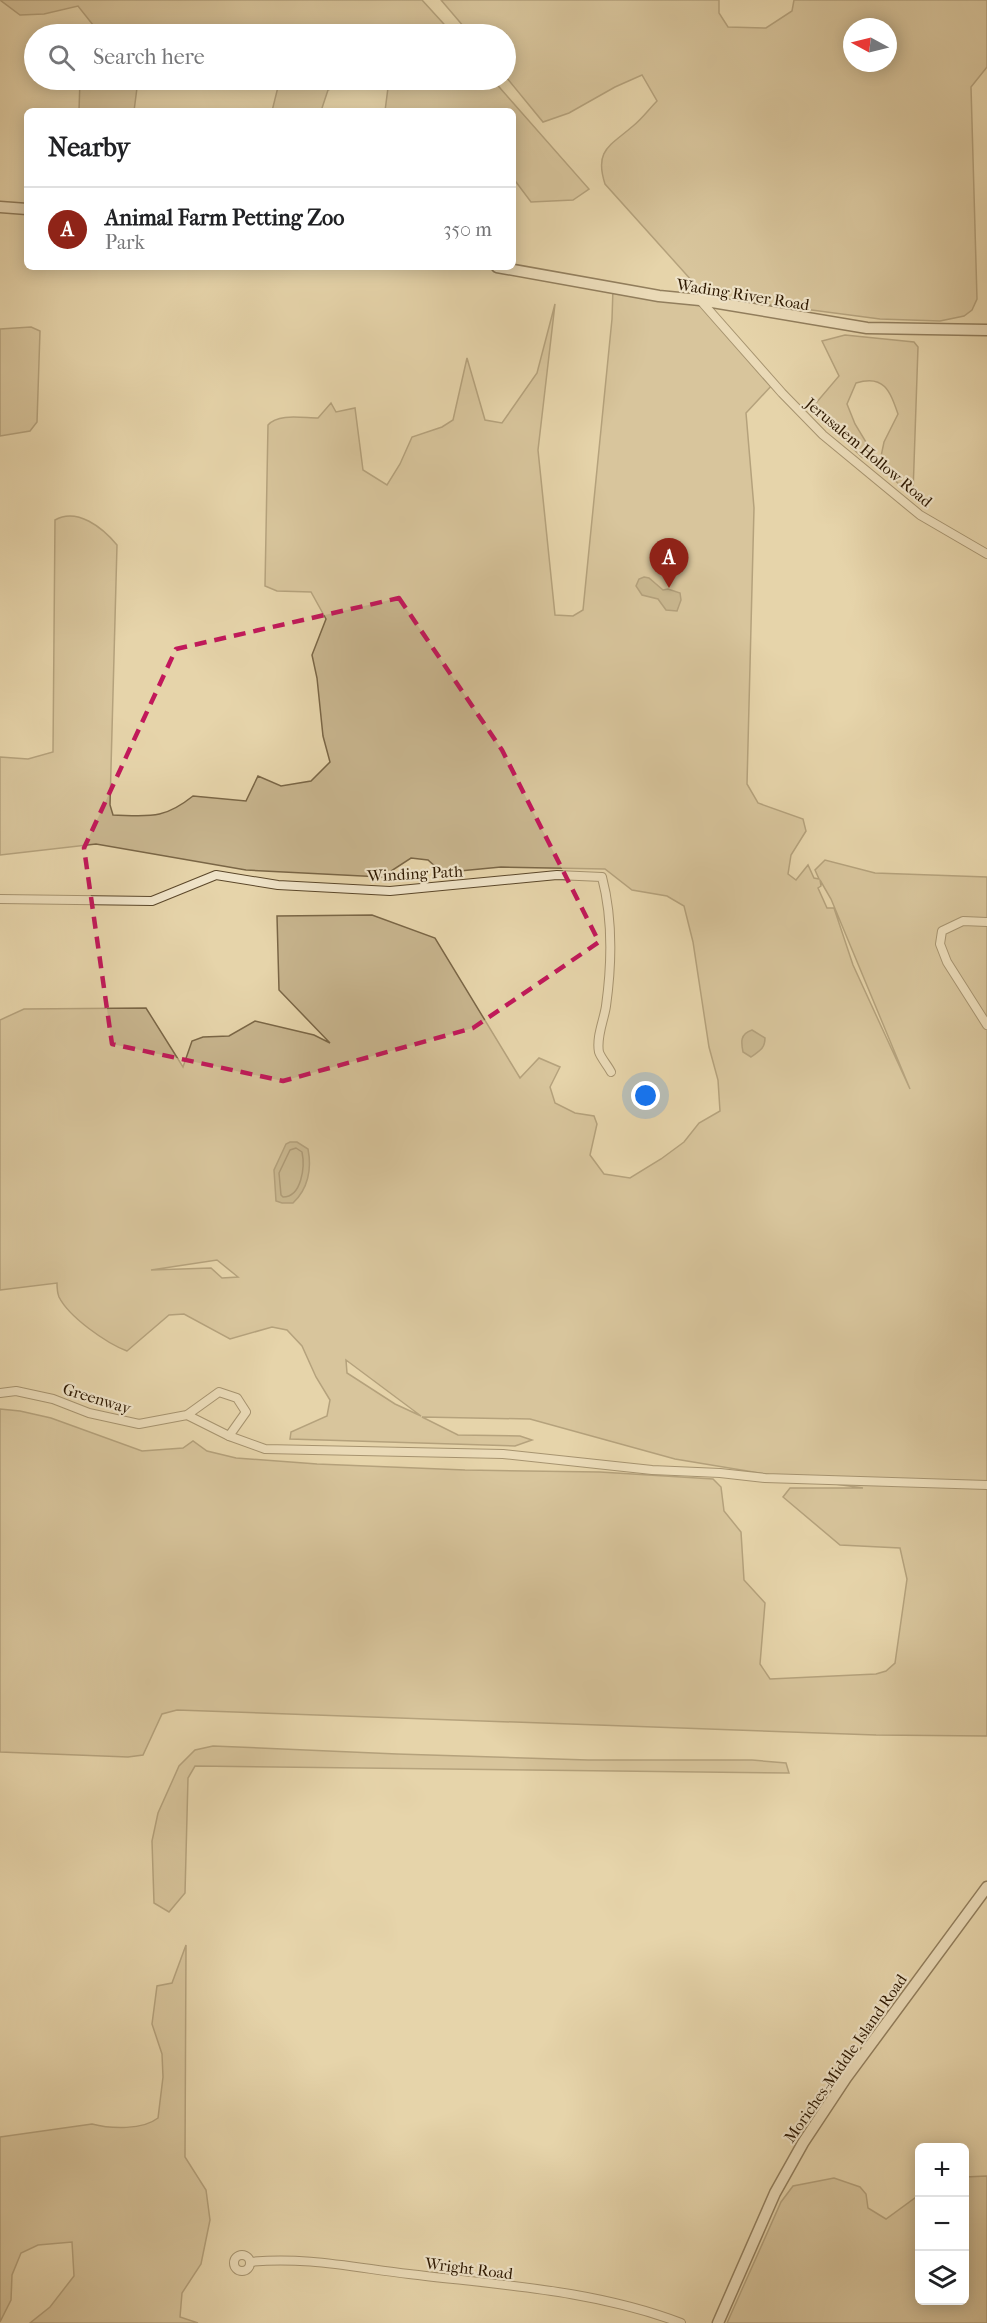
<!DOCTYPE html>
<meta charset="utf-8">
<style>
body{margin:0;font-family:"IM FELL French Canon",serif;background:#f6f6f6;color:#202124}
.controls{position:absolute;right:18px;bottom:18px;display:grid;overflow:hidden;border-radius:9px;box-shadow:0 3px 15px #0003}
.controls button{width:54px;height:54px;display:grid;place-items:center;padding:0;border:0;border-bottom:2px solid #e0e0e0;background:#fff;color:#202124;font:30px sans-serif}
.compass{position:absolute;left:843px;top:18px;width:54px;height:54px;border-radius:50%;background:#fff;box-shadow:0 3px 15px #0003;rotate:277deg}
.you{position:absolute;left:646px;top:1096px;width:21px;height:21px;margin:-15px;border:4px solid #fff;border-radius:50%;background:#1a73e8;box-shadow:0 0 0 9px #1a73e833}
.badge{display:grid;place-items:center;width:39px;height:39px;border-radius:50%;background:#8f2418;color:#fff;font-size:20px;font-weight:700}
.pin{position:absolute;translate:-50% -50px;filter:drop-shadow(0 2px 3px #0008)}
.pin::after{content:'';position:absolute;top:32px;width:21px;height:18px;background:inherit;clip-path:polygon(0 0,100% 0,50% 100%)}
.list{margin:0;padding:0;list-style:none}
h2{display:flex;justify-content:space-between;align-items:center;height:78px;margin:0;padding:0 24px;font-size:26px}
h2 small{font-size:20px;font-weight:400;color:#757577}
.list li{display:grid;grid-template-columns:39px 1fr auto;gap:18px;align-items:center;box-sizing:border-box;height:84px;padding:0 24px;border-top:2px solid #e0e0e0}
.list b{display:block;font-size:22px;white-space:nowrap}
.list p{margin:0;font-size:20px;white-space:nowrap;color:#757577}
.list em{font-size:20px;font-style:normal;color:#757577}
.icon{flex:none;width:33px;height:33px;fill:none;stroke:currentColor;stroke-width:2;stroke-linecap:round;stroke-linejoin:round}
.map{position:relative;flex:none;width:987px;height:2323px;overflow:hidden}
.search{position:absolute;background:#fff;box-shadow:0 3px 15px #0003;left:24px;top:24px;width:492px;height:66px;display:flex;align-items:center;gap:15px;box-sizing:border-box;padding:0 21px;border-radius:33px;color:#757577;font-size:22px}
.panel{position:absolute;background:#fff;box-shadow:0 3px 15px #0003;left:24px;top:108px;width:492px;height:162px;border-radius:9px}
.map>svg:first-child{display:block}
</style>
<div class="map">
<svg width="987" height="2323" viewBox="0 0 987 2323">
<rect width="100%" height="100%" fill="#e6d4aa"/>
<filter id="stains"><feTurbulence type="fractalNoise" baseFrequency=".00333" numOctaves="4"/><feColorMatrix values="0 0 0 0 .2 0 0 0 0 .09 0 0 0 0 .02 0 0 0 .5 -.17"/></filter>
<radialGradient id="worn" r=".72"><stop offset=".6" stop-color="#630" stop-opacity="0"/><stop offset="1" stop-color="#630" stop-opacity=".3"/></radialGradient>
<g fill="#c7b48d" stroke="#7a6646" stroke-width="1.5" fill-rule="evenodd">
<polygon points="0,0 422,0 453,34 96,34 97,30 78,6 44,14 20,15"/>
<path d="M 441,0 L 719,0 L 719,13 L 728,27 L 766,28 L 792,11 L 794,0 L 987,0 L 987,67 L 971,87 L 977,299 L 972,310 L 964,316 L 940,321 L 880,319 L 712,297 L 701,291 L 605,184 C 594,150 610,146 633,126 C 642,119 649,109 657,101 L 642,75 L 615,87 L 569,113 L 543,122 L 506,77 L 506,34 L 470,34 ZM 852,27 L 888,27 L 888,63 L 852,63 Z"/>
<polygon points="80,80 138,80 134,111 79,111"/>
<polygon points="251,80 374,80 342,84 328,90 321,111 272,111 278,87"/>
<polygon points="389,80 493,80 589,189 573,200 531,202 513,178 513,111 385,111"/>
<path d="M 613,288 L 699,300 L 773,384 L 746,413 L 754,508 L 747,784 L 758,803 L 803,819 L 806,831 L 791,855 L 788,874 L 796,880 L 808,865 L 814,878 L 819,879 L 815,870 L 825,860 L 875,873 L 987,877 L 987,1736 L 876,1735 L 177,1710 L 162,1714 L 143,1755 L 128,1757 L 0,1752 L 0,1409 L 20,1411 L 51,1418 L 142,1451 L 183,1448 L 193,1441 L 207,1451 L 236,1458 L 317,1464 L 465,1470 L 600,1472 L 713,1479 L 721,1487 L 724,1511 L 741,1532 L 744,1580 L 765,1603 L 760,1664 L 770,1679 L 876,1674 L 886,1671 L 895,1663 L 907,1579 L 900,1548 L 840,1545 L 783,1497 L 790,1488 L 863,1488 L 765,1474 L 675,1459 L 530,1419 L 422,1417 L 458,1435 L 520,1436 L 532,1440 L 515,1446 L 290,1439 L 291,1432 L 327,1416 L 330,1400 L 316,1377 L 302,1346 L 287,1330 L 272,1327 L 230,1339 L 184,1314 L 169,1315 L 127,1351 C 106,1343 69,1317 59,1297 C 57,1292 57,1288 57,1283 L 0,1290 L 0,1020 L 24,1009 L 146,1008 L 183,1067 L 192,1041 L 203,1037 L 229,1036 L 255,1021 L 314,1035 L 330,1043 L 279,990 L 277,916 L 372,915 L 435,938 L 520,1078 L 539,1058 L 560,1067 L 550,1087 L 555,1103 L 575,1113 L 594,1116 L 597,1124 L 590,1155 L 604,1174 L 630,1178 L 661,1159 L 684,1142 L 699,1123 L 720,1111 L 718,1080 L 709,1047 L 693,942 L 684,906 L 667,896 L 632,890 L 605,869 L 501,867 L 449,872 L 437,868 L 428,860 L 411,858 L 382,877 L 246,870 L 96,844 L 0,855 L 0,757 L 28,759 L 53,752 L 55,520 C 77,507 103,528 117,545 L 110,805 L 113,815 C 149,816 163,820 193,796 L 246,801 L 258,776 L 281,786 L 311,781 L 330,762 L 323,736 L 317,678 L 312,655 L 326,619 L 311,592 L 277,591 L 265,586 L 268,425 C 278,413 303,418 318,418 L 331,403 L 336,412 L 355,408 L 363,470 L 387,485 L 400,464 L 412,437 L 442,427 L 453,420 L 467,358 L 485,420 L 502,423 L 537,373 L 555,304 L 538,450 L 555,615 L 573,616 L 583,610 L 612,319 ZM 820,880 L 831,899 L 910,1089 L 853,965 L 834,908 L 827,908 L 818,888 L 821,886 ZM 217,1260 L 238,1277 L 222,1278 L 211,1268 L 151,1270 ZM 346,1360 L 421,1416 L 395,1404 L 347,1373 Z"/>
<polygon points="31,327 40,331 37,422 30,431 0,436 0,329"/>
<path d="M 845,335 L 914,342 L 918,347 L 913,493 L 901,486 L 879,466 L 884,442 L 898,414 C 890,391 884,374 856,383 L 847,404 L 855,424 L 866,442 L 862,457 L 815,413 L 816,403 L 839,376 L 822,341 Z"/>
<polygon points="213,1746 397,1754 588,1760 752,1760 786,1763 789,1773 195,1766 188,1778 185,1893 169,1912 154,1903 152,1841 158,1813 179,1766 195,1750"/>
<path d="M 186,1945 L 185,2157 L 206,2190 L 210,2220 L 201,2264 L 182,2293 L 180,2317 L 198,2323 L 30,2323 L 50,2307 L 74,2276 L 72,2242 L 38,2245 L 21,2253 L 12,2275 L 11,2300 L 0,2322 L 0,2137 L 92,2124 C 111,2129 143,2130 158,2118 L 163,2077 L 162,2054 L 152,2024 L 157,1986 L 172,1983 Z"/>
<polygon points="987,2176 987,2323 727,2323 781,2202 793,2186 834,2178 860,2187 866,2194 868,2208 886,2219 919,2195 920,2300 964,2300 965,2177"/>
</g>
<g fill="#a79470" stroke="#766243" stroke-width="1.5">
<polygon points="644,577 649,578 663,590 668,589 680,593 681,600 677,611 666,610 658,599 642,595 636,586 639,579"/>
<path d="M 752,1030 L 765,1038 C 765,1049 759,1051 751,1057 L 743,1052 C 741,1042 740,1034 752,1030 Z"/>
<path d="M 290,1142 L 297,1142 L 308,1149 C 312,1169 308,1189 293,1203 L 282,1203 L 276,1201 L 274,1170 L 286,1144 Z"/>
</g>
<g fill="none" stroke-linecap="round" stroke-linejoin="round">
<path stroke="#6a5638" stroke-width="1.5" d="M 296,1148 L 302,1152 C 305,1166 302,1197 283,1197 L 281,1195 L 279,1173 L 290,1150 Z"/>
<g stroke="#5b472a" stroke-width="10">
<g id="minor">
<polyline points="700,300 782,393 823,435 920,515 987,554"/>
<path d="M 0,899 L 152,901 L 216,875 L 278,885 L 390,891 L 557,875 L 602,877 C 613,919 612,963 606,1006 C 604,1020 596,1037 599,1052 C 601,1058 608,1066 611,1072"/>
<polyline points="987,922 963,921 942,931 940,944 947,962 987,1025"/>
<polyline points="0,1393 16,1391 53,1399 89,1413 139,1424 187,1415 219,1392 237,1398 246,1412 229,1436 187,1415"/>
<polyline points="229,1436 265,1449 503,1454 652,1470 720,1473 765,1478 987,1485"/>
<circle cx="242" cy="2263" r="8"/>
<path d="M 250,2262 C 303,2256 357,2268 409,2274 C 500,2285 595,2290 681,2323"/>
</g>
</g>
<g stroke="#2d1800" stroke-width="13">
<g id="secondary">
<polyline points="0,207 27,209"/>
<polyline points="497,267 659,296 700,300 867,328 987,330"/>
<polyline points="718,2323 775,2193 803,2143 846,2078 987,1887"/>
</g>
</g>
<use href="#minor" stroke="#efe3c8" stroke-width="8"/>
<use href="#secondary" stroke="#efe3c8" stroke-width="10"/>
</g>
<path d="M0 0H987V2323H0ZM 399,598 L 502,750 L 599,942 L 473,1028 L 283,1081 L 112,1044 L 84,848 L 176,649 Z" fill="#e6d4aa" fill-opacity=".55" fill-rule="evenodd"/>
<path fill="none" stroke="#c2185b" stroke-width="4.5" stroke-dasharray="12 8" stroke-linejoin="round" d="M 399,598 L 502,750 L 599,942 L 473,1028 L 283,1081 L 112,1044 L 84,848 L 176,649 Z"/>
<g text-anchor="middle" stroke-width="4.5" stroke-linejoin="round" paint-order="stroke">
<g font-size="16" fill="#2d1800" stroke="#efe3c8">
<text transform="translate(743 294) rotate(9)" y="6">Wading River Road</text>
<text transform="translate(869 452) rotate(40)" y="6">Jerusalem Hollow Road</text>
<text transform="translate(415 873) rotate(-3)" y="6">Winding Path</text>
<text transform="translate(97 1398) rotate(17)" y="6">Greenway</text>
<text transform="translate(845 2058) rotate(-55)" y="6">Moriches-Middle Island Road</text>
<text transform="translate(469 2268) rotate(7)" y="6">Wright Road</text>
</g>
</g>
<rect width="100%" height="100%" filter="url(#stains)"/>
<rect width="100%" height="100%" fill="url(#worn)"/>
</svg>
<div class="controls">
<button>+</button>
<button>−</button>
<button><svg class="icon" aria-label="layers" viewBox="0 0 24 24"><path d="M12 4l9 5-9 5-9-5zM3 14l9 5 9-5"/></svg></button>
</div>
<svg class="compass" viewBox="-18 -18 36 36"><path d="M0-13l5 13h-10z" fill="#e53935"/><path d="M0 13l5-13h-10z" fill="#757577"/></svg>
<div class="you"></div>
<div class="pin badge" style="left:669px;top:588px">A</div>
<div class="search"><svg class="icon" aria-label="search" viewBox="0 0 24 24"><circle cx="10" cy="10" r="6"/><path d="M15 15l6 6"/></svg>Search here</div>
<section class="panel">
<h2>Nearby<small></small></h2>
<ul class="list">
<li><span class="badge">A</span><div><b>Animal Farm Petting Zoo</b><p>Park</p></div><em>350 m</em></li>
</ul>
</section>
</div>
